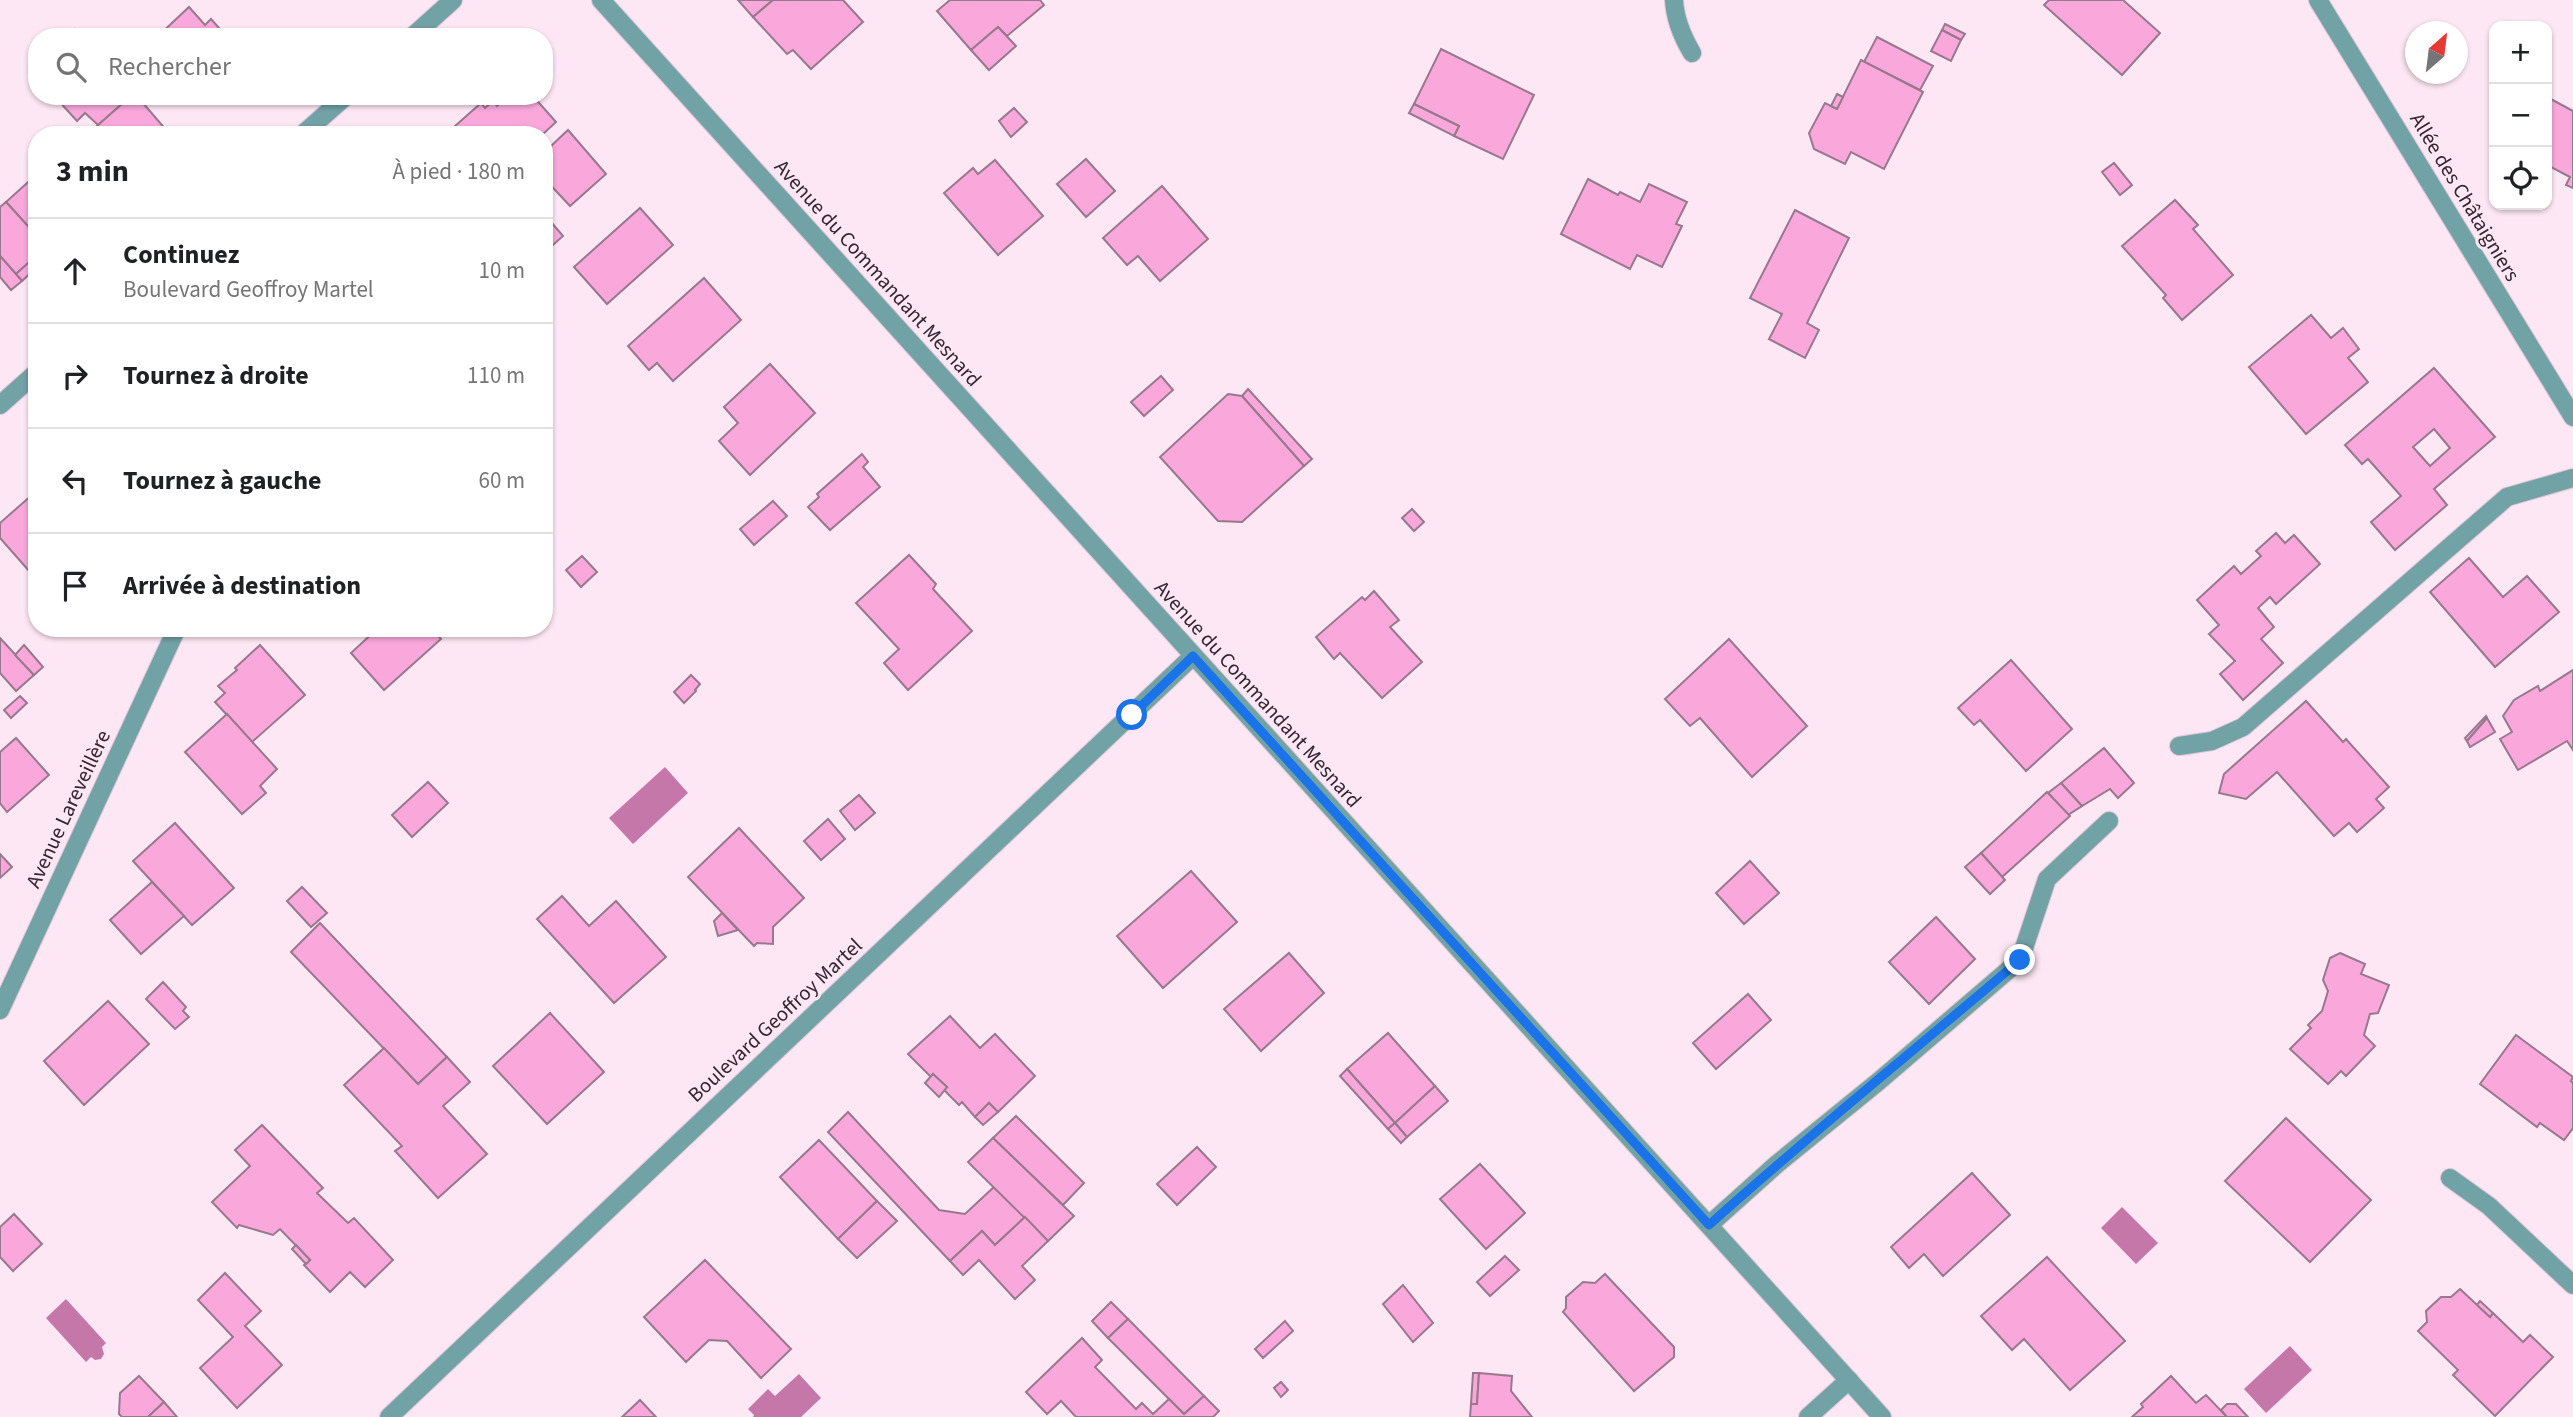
<!DOCTYPE html>
<html lang="fr">
<meta charset="utf-8">
<style>
body{margin:0;font-family:"Source Sans 3",sans-serif;background:#f6f6f6;color:#202124}
.controls{position:absolute;right:21px;top:21px;display:grid;overflow:hidden;border-radius:14px;box-shadow:0 2px 5px #0004}
.controls button{width:63px;height:63px;display:grid;place-items:center;padding:0;border:0;border-bottom:2px solid #e0e0e0;background:#fff;color:#202124;font:35px sans-serif}
.compass{position:absolute;left:2405px;top:21px;width:63px;height:63px;border-radius:50%;background:#fff;box-shadow:0 2px 5px #0004;rotate:28deg}
.stop{position:absolute;width:21px;height:21px;margin:-16px;border:5px solid #1a73e8;border-radius:50%;background:#fff}
.stop.end{background:#1a73e8;border-color:#fff;box-shadow:0 2px 7px #0008}
.list{margin:0;padding:0;list-style:none}
h2{display:flex;justify-content:space-between;align-items:center;height:91px;margin:0;padding:0 28px;font-size:30px}
h2 small{font-size:23px;font-weight:400;color:#757577}
.list li{display:grid;grid-template-columns:46px 1fr auto;gap:21px;align-items:center;box-sizing:border-box;height:105px;padding:0 28px;border-top:2px solid #e0e0e0}
.list b{display:block;font-size:26px;white-space:nowrap}
.list p{margin:0;font-size:23px;white-space:nowrap;color:#757577}
.list em{font-size:23px;font-style:normal;color:#757577}
.icon{flex:none;width:38px;height:38px;fill:none;stroke:currentColor;stroke-width:2;stroke-linecap:round;stroke-linejoin:round}
.map{position:relative;flex:none;width:2573px;height:1417px;overflow:hidden}
.search{position:absolute;background:#fff;box-shadow:0 2px 5px #0004;left:28px;top:28px;width:525px;height:77px;display:flex;align-items:center;gap:18px;box-sizing:border-box;padding:0 24px;border-radius:28px;color:#757577;font-size:26px}
.panel{position:absolute;background:#fff;box-shadow:0 2px 5px #0004;left:28px;top:126px;width:525px;height:511px;border-radius:28px}
.map>svg:first-child{display:block}
</style>
<div class="map">
<svg width="2573" height="1417" viewBox="0 0 2573 1417">
<rect width="100%" height="100%" fill="#fde7f4"/>
<g fill="#c577aa">
<polygon points="665,767 688,793 633,844 609,818"/>
<polygon points="2122,1207 2158,1243 2136,1264 2101,1228"/>
<polygon points="66,1299 106,1343 102,1347 104,1354 101,1359 95,1360 91,1357 86,1362 46,1318"/>
<polygon points="2290,1346 2312,1370 2266,1413 2244,1389"/>
<polygon points="799,1374 821,1398 801,1417 753,1417 754,1415 748,1409 768,1389 775,1396"/>
</g>
<g fill="#faa8dc" stroke="#98788c" stroke-width="2" fill-rule="evenodd">
<polygon points="738,0 773,0 753,17"/>
<polygon points="773,0 843,0 863,22 811,69 793,50 787,54 753,17"/>
<polygon points="950,0 1040,0 1044,5 1007,36 998,27 971,50 937,11"/>
<polygon points="2049,0 2123,0 2160,33 2122,75 2044,5"/>
<polygon points="189,7 205,25 211,19 227,37 157,37"/>
<polygon points="1945,24 1965,34 1961,40 1942,30"/>
<polygon points="998,27 1016,46 989,70 971,50"/>
<polygon points="75,29 83,37 67,37"/>
<polygon points="1942,30 1961,40 1951,61 1931,51"/>
<polygon points="1877,37 1933,66 1920,90 1864,62"/>
<polygon points="1441,49 1534,95 1503,159 1454,136 1459,126 1414,104"/>
<polygon points="1861,60 1923,92 1884,169 1851,152 1845,164 1814,149 1809,133 1825,103 1837,109"/>
<polygon points="1837,94 1843,97 1837,109 1831,106"/>
<polygon points="59,96 131,96 98,125 85,113 77,121 56,98"/>
<polygon points="131,96 137,96 167,131 163,135 91,135 89,133"/>
<polygon points="507,96 533,96 556,122 542,135 445,135 481,103 485,108 493,101 497,106"/>
<polygon points="2547,97 2573,111 2573,188 2566,185 2570,177 2547,165"/>
<polygon points="1414,104 1459,126 1454,136 1409,113"/>
<polygon points="1014,108 1027,122 1011,137 999,121"/>
<polygon points="568,130 606,174 570,206 544,178 544,139 551,146"/>
<polygon points="1086,159 1115,191 1086,217 1057,184"/>
<polygon points="995,160 1043,216 998,255 944,193 973,168 978,174"/>
<polygon points="2114,163 2132,185 2120,195 2102,172"/>
<polygon points="37,174 37,236 6,202"/>
<polygon points="1588,179 1618,195 1620,192 1640,202 1649,184 1687,202 1676,224 1682,226 1662,267 1637,255 1630,269 1561,234"/>
<polygon points="1162,186 1208,239 1160,281 1138,256 1127,265 1103,238"/>
<polygon points="2175,200 2198,225 2193,229 2233,275 2182,320 2163,298 2166,295 2122,246"/>
<polygon points="6,202 37,236 37,255 16,274 0,256 0,207"/>
<polygon points="640,208 673,245 607,304 574,267"/>
<polygon points="1795,210 1849,238 1807,323 1819,330 1805,358 1769,339 1782,314 1750,298"/>
<polygon points="551,222 563,236 544,253 544,228"/>
<polygon points="37,255 37,267 22,281 16,274"/>
<polygon points="0,256 22,281 11,290 0,277"/>
<polygon points="704,278 741,320 673,381 657,363 649,370 628,346"/>
<polygon points="2311,315 2331,338 2343,328 2359,349 2348,358 2368,382 2306,434 2249,367"/>
<polygon points="770,364 815,413 750,475 719,441 738,423 724,407"/>
<path d="M 2434,368 L 2495,437 L 2434,489 L 2447,505 L 2395,550 L 2371,522 L 2401,496 L 2368,459 L 2362,464 L 2345,445 ZM 2434,429 L 2450,448 L 2430,466 L 2413,447 Z"/>
<polygon points="1161,376 1173,390 1144,416 1131,402"/>
<polygon points="1248,389 1312,459 1304,466 1242,396"/>
<polygon points="1228,394 1242,396 1304,466 1242,522 1218,521 1160,457"/>
<polygon points="862,454 868,462 863,467 880,487 830,530 808,507 819,497 817,494"/>
<polygon points="33,494 37,498 37,580 0,538 0,523"/>
<polygon points="773,501 787,516 754,545 740,529"/>
<polygon points="1412,509 1424,522 1414,531 1402,518"/>
<polygon points="2276,533 2285,543 2294,535 2320,564 2276,604 2270,597 2258,608 2274,627 2261,639 2283,663 2243,700 2220,674 2235,661 2209,634 2219,625 2197,600 2234,566 2241,574 2261,556 2256,551"/>
<polygon points="909,555 936,584 933,589 972,631 908,690 884,663 899,649 856,603"/>
<polygon points="582,556 597,572 581,587 566,570"/>
<polygon points="2469,558 2503,597 2527,576 2559,612 2495,667 2430,592"/>
<polygon points="1374,591 1399,620 1390,627 1422,662 1382,698 1340,653 1334,659 1316,637 1362,597 1365,600"/>
<polygon points="378,628 431,628 441,639 384,690 351,653"/>
<polygon points="0,638 34,675 16,691 0,673"/>
<polygon points="1729,639 1807,726 1752,777 1700,718 1690,726 1665,699"/>
<polygon points="24,645 43,667 34,675 15,655"/>
<polygon points="260,645 305,695 252,742 215,702 225,693 218,686 237,670 235,668"/>
<polygon points="2011,660 2072,729 2026,771 1980,720 1974,725 1958,708"/>
<polygon points="2573,670 2573,750 2567,741 2518,770 2500,739 2512,732 2503,716 2514,700 2538,686 2540,691"/>
<polygon points="691,675 700,684 695,690 696,691 684,703 674,692"/>
<polygon points="20,696 27,703 11,718 4,710"/>
<polygon points="2306,701 2343,742 2346,739 2389,787 2376,799 2384,808 2357,832 2349,823 2334,836 2277,772 2246,799 2219,793 2224,774"/>
<polygon points="227,714 277,769 260,786 266,793 242,814 185,752"/>
<polygon points="2486,716 2487,718 2467,741 2465,738"/>
<polygon points="2487,718 2495,732 2470,747 2467,741"/>
<polygon points="16,738 49,775 7,812 0,803 0,752"/>
<polygon points="2104,748 2134,783 2118,798 2110,789 2082,806 2061,783"/>
<polygon points="428,782 448,803 412,837 392,815"/>
<polygon points="2061,783 2082,806 2068,815 2048,793"/>
<polygon points="2047,792 2070,816 2002,877 1981,853"/>
<polygon points="859,795 875,813 855,830 840,811"/>
<polygon points="828,819 845,839 821,860 804,841"/>
<polygon points="175,823 234,888 192,925 133,861"/>
<polygon points="739,828 804,898 773,927 773,944 757,943 754,946 688,877"/>
<polygon points="1981,853 2005,880 1990,894 1965,867"/>
<polygon points="0,854 12,867 0,878"/>
<polygon points="1750,861 1779,893 1744,924 1716,893"/>
<polygon points="1191,871 1237,922 1163,988 1117,936"/>
<polygon points="152,882 184,916 141,954 110,920"/>
<polygon points="302,887 327,913 311,927 287,901"/>
<polygon points="562,896 589,926 616,901 666,957 614,1003 537,919"/>
<polygon points="722,913 738,930 718,936 714,921"/>
<polygon points="1936,917 1975,959 1929,1004 1889,962"/>
<polygon points="320,923 447,1057 418,1084 291,952"/>
<polygon points="1289,953 1324,993 1261,1051 1224,1009"/>
<polygon points="2340,953 2365,964 2361,974 2389,985 2378,1013 2370,1014 2364,1035 2375,1046 2346,1076 2341,1071 2328,1084 2290,1049 2311,1028 2308,1025 2322,1011 2328,991 2323,980 2330,958"/>
<polygon points="163,982 186,1007 183,1011 189,1017 175,1029 146,999"/>
<polygon points="1748,994 1771,1020 1716,1069 1693,1043"/>
<polygon points="108,1001 149,1044 84,1105 44,1061"/>
<polygon points="550,1013 604,1072 547,1124 493,1066"/>
<polygon points="950,1016 980,1048 995,1034 1035,1076 998,1112 989,1103 975,1117 962,1102 959,1105 944,1090 947,1087 933,1074 931,1077 908,1054"/>
<polygon points="1388,1033 1435,1086 1395,1123 1347,1069"/>
<polygon points="2516,1035 2573,1077 2571,1081 2573,1083 2573,1128 2564,1140 2540,1123 2537,1127 2480,1084"/>
<polygon points="384,1048 418,1084 447,1057 470,1082 443,1106 487,1154 438,1198 395,1151 402,1146 344,1085"/>
<polygon points="1347,1069 1395,1123 1388,1129 1340,1076"/>
<polygon points="933,1074 947,1087 939,1097 925,1083"/>
<polygon points="1435,1086 1448,1101 1407,1137 1395,1123"/>
<polygon points="989,1103 998,1112 983,1125 975,1117"/>
<polygon points="848,1112 939,1210 965,1214 994,1187 1025,1217 995,1245 982,1231 950,1261 828,1132"/>
<polygon points="1016,1116 1084,1183 1063,1205 993,1138"/>
<polygon points="2286,1118 2371,1200 2310,1262 2225,1181"/>
<polygon points="1395,1123 1407,1137 1401,1143 1388,1129"/>
<polygon points="262,1125 323,1188 317,1193 348,1223 354,1218 393,1260 365,1287 350,1272 330,1292 304,1265 310,1260 280,1229 273,1235 239,1225 237,1228 212,1202 250,1166 235,1150"/>
<polygon points="993,1138 1074,1216 1048,1241 968,1162"/>
<polygon points="819,1140 877,1201 838,1239 780,1177"/>
<polygon points="1197,1147 1216,1167 1177,1205 1157,1184"/>
<polygon points="1480,1164 1525,1213 1486,1249 1440,1199"/>
<polygon points="1972,1173 2010,1215 1943,1276 1924,1254 1909,1268 1891,1247"/>
<polygon points="877,1201 897,1221 857,1258 838,1239"/>
<polygon points="14,1214 42,1244 13,1271 0,1257 0,1227"/>
<polygon points="1025,1217 1048,1241 1022,1266 1035,1280 1015,1299 979,1260 963,1275 950,1261 982,1231 995,1245"/>
<polygon points="296,1245 310,1260 306,1264 292,1249"/>
<polygon points="1505,1256 1519,1270 1490,1296 1477,1282"/>
<polygon points="2047,1257 2125,1341 2070,1390 2024,1339 2012,1350 1981,1316"/>
<polygon points="705,1260 791,1349 761,1378 727,1341 709,1340 686,1362 644,1317"/>
<polygon points="225,1273 261,1311 245,1326 282,1365 237,1408 200,1368 233,1337 198,1300"/>
<polygon points="1605,1274 1674,1347 1674,1357 1634,1391 1563,1312 1566,1308 1566,1297 1583,1282 1595,1283"/>
<polygon points="1403,1285 1433,1323 1413,1342 1383,1304"/>
<polygon points="2460,1289 2490,1317 2493,1313 2523,1342 2530,1335 2553,1357 2495,1416 2453,1375 2458,1370 2418,1331 2427,1322 2426,1311 2441,1297 2451,1297"/>
<polygon points="2480,1301 2493,1313 2490,1317 2477,1305"/>
<polygon points="1111,1302 1128,1319 1108,1338 1092,1321"/>
<polygon points="1128,1319 1204,1396 1184,1414 1108,1338"/>
<polygon points="1285,1321 1293,1331 1263,1358 1255,1349"/>
<polygon points="1082,1338 1102,1360 1095,1367 1136,1409 1142,1403 1153,1414 1169,1399 1184,1414 1204,1396 1219,1411 1213,1417 1076,1417 1061,1401 1047,1414 1026,1392"/>
<polygon points="1473,1373 1479,1373 1477,1404 1471,1404"/>
<polygon points="1479,1373 1512,1376 1511,1391 1532,1417 1470,1417 1471,1404 1477,1404"/>
<polygon points="139,1376 164,1402 148,1417 122,1417 119,1414 120,1393"/>
<polygon points="2171,1376 2196,1403 2206,1395 2227,1417 2132,1417 2143,1407 2141,1404"/>
<polygon points="1281,1382 1288,1390 1281,1397 1274,1388"/>
<polygon points="640,1400 656,1417 622,1417"/>
<polygon points="164,1402 177,1417 148,1417"/>
<polygon points="2227,1404 2236,1404 2248,1417 2227,1417 2221,1410"/>
</g>
<g fill="none" stroke-linecap="round" stroke-linejoin="round">
<g stroke="#d9c4d0" stroke-width="20">
<g id="minor">
<polyline points="601,0 1882,1417"/>
<path d="M 1674,0 C 1675,20 1682,36 1692,53"/>
<polyline points="2318,0 2573,417"/>
<polyline points="412,37 453,0"/>
<polyline points="302,135 346,96"/>
<polyline points="0,405 37,372"/>
<polyline points="2179,746 2212,741 2243,727 2507,497 2573,478"/>
<polyline points="0,1010 177,628"/>
<polyline points="2450,1178 2489,1206 2573,1285"/>
<polyline points="1709,1225 1777,1164 1879,1081 2020,960 2047,879 2109,821"/>
<polyline points="389,1417 1193,656"/>
<polyline points="1808,1417 1849,1380"/>
</g>
</g>
<use href="#minor" stroke="#71a2a6" stroke-width="18"/>
</g>
<g fill="none" stroke-linecap="round" stroke-linejoin="round">
<path stroke="#1a73e8" stroke-width="9" d="M 1132,715 L 1193,656 L 1709,1225 C 1810,1134 1916,1049 2020,960"/>
</g>
<g text-anchor="middle" stroke-width="6" stroke-linejoin="round" paint-order="stroke">
<g font-size="21" fill="#33262e" stroke="#fde7f4">
<text transform="translate(2465 197) rotate(59)" y="7">Allée des Châtaigniers</text>
<text transform="translate(878 273) rotate(48)" y="7">Avenue du Commandant Mesnard</text>
<text transform="translate(1258 694) rotate(48)" y="7">Avenue du Commandant Mesnard</text>
<text transform="translate(68 809) rotate(-65)" y="7">Avenue Lareveillère</text>
<text transform="translate(775 1020) rotate(-43)" y="7">Boulevard Geoffroy Martel</text>
</g>
</g>
</svg>
<div class="controls">
<button>+</button>
<button>−</button>
<button><svg class="icon" aria-label="locate" viewBox="0 0 24 24"><circle cx="12" cy="12" r="6"/><path d="M12 2v4M12 18v4M2 12h4M18 12h4"/></svg></button>
</div>
<svg class="compass" viewBox="-18 -18 36 36"><path d="M0-13l5 13h-10z" fill="#e53935"/><path d="M0 13l5-13h-10z" fill="#757577"/></svg>
<div class="stop" style="left:1132px;top:715px"></div>
<div class="stop end" style="left:2020px;top:960px"></div>
<div class="search"><svg class="icon" aria-label="search" viewBox="0 0 24 24"><circle cx="10" cy="10" r="6"/><path d="M15 15l6 6"/></svg>Rechercher</div>
<section class="panel">
<h2>3 min<small>À pied · 180 m</small></h2>
<ul class="list">
<li><svg class="icon" aria-label="ahead" viewBox="0 0 24 24"><path d="M12 20V5M6 11l6-6 6 6"/></svg><div><b>Continuez</b><p>Boulevard Geoffroy Martel</p></div><em>10 m</em></li>
<li><svg class="icon" aria-label="right" viewBox="0 0 24 24"><path d="M7 20v-9h11M14 6l5 5-5 5"/></svg><div><b>Tournez à droite</b></div><em>110 m</em></li>
<li><svg class="icon" aria-label="left" viewBox="0 0 24 24"><path d="M17 20v-9H6M10 6l-5 5 5 5"/></svg><div><b>Tournez à gauche</b></div><em>60 m</em></li>
<li><svg class="icon" aria-label="arrive" viewBox="0 0 24 24"><path d="M6 21V4h12l-3 4 3 4H6"/></svg><div><b>Arrivée à destination</b></div></li>
</ul>
</section>
</div>
